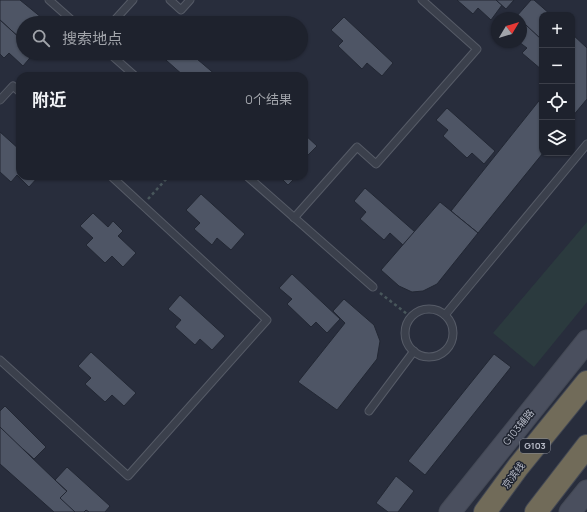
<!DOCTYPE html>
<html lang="zh">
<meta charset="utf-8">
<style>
body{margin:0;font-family:Manrope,"Noto Sans SC",sans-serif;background:#262a35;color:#f1f3f6}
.controls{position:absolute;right:12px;top:12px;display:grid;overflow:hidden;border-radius:8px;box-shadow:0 1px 3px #0004}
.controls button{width:36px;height:36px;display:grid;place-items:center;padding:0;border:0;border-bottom:1px solid #3c3f49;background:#1e222d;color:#f1f3f6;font:20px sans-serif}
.compass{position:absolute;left:491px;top:12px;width:36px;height:36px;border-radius:50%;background:#1e222d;box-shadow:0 1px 3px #0004;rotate:52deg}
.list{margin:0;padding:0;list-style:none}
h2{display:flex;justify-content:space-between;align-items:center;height:52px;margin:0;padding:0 16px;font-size:17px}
h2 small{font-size:13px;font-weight:400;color:#a1a4aa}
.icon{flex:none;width:22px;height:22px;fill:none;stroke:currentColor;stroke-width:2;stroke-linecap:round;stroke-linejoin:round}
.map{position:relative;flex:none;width:587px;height:512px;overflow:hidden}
.search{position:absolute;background:#1e222d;box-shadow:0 1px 3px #0004;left:16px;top:16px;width:292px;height:44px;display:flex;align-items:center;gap:10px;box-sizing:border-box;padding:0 14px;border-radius:22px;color:#a1a4aa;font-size:15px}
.panel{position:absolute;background:#1e222d;box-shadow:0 1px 3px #0004;left:16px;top:72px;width:292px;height:108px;border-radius:12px}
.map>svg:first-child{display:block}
</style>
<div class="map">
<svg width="587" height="512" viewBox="0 0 587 512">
<rect width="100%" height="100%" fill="#282d3c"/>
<polygon fill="#2b3a3e" points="587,222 587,302 534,367 493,333"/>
<g fill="#4e5565" stroke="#222733">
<polygon points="0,0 20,0 42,18 42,23 23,23 23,41 0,20"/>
<polygon points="457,0 496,0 502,5 491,20 478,8 473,14"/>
<polygon points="496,0 514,0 506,9"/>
<polygon points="531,0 534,0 551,15 542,15 542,40 521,21 521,18 516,17"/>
<polygon points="344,17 393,63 382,76 367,63 362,69 338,46 343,41 331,30"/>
<polygon points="0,20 23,41 23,53 34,53 23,66 9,53 4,58 0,54"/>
<polygon points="526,25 542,40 542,70 522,53 527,48 519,42 521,42 521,31"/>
<polygon points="572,34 587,48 587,99 572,117"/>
<polygon points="158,53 190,53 217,76 184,76"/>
<polygon points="542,97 543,153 478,233 451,211"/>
<polygon points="447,108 495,151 484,164 472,153 467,158 443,136 448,130 436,120"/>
<polygon points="0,132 20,150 20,176 39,176 29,187 17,175 11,182 0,172"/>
<polygon points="304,134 317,146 306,157 304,155"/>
<polygon points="279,176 297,176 288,185"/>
<polygon points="365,188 415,232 403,245 390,233 384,240 360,219 366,212 354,201"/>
<polygon points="201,194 245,234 231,250 217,238 212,245 194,229 200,223 186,210"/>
<polygon points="440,202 478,233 437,284 423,291 412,292 399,286 381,270"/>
<polygon points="93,213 108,227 113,221 123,231 118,236 136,253 123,267 112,256 105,263 86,245 93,238 80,226"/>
<polygon points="292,274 340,319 327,333 316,322 311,327 287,304 292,299 279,288"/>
<polygon points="180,295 225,336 212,350 200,339 195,345 175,327 181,320 168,309"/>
<polygon points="344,299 374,325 380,341 377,359 337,410 298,382 345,323 333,311"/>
<polygon points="91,352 136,393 124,406 112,395 105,402 85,384 91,378 78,366"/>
<polygon points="494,354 511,367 425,475 408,461"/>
<polygon points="5,406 46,447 34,459 23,449 16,456 0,440 0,436 4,431 0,427 0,411"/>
<polygon points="0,427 55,480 89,512 54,512 0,464"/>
<polygon points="67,467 110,506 105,512 89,512 86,510 84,512 75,512 60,498 67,491 55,480"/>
<polygon points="396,476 414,491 398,512 388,512 376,503"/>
</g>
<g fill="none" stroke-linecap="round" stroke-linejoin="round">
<g stroke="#565b67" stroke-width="9">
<g id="lane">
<polyline points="49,0 75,23"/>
<polyline points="170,0 181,10 190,0"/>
<polyline points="112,23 133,0"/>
<polyline points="109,53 135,76"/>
<polyline points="0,100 13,86 20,92"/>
<polyline points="247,176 373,287"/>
<polyline points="294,218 357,147 376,164 477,49 422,0"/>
<circle cx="429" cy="333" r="24"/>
<polyline points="445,315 587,144"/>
<polyline points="0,360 128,476 267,320 111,176"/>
<polyline points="369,411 414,351"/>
</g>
</g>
<g stroke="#444955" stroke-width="23">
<g id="secondary">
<polyline points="450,512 587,341"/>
<polyline points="570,512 587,491"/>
</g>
</g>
<g stroke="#434854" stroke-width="24">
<g id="highway">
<polyline points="485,512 518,467 587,382"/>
<polyline points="536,512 587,446"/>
</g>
</g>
<g stroke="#49575c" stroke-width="2.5" stroke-dasharray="3 3" stroke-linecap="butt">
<polyline points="148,199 169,176"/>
<polyline points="380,293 411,317"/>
</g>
<use href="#lane" stroke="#3b404c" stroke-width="7"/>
<use href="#secondary" stroke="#4a4f5e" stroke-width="21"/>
<use href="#highway" stroke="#716b59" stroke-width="22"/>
</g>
<g text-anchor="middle" stroke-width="3" stroke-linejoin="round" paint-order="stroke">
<rect fill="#202531" stroke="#8a8e9a" stroke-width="1" x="520" y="439" width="30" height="14" rx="3"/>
<g font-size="9" font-weight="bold" fill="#b7bbc7">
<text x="535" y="449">G103</text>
</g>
<g font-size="10" fill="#b7bbc7" stroke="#202531">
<text transform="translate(518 427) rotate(-51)" y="4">G103辅路</text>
<text transform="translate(513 475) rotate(-53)" y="4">京滨线</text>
</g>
</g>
</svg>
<div class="controls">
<button>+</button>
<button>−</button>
<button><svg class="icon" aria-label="locate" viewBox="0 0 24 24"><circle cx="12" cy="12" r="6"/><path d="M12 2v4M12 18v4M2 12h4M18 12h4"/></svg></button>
<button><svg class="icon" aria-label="layers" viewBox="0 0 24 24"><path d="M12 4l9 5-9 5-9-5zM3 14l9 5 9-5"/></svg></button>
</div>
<svg class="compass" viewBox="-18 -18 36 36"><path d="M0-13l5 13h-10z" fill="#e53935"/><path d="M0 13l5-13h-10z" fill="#a1a4aa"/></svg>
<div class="search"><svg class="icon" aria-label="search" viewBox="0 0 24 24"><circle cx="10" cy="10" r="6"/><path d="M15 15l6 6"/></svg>搜索地点</div>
<section class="panel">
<h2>附近<small>0个结果</small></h2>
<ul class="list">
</ul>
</section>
</div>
